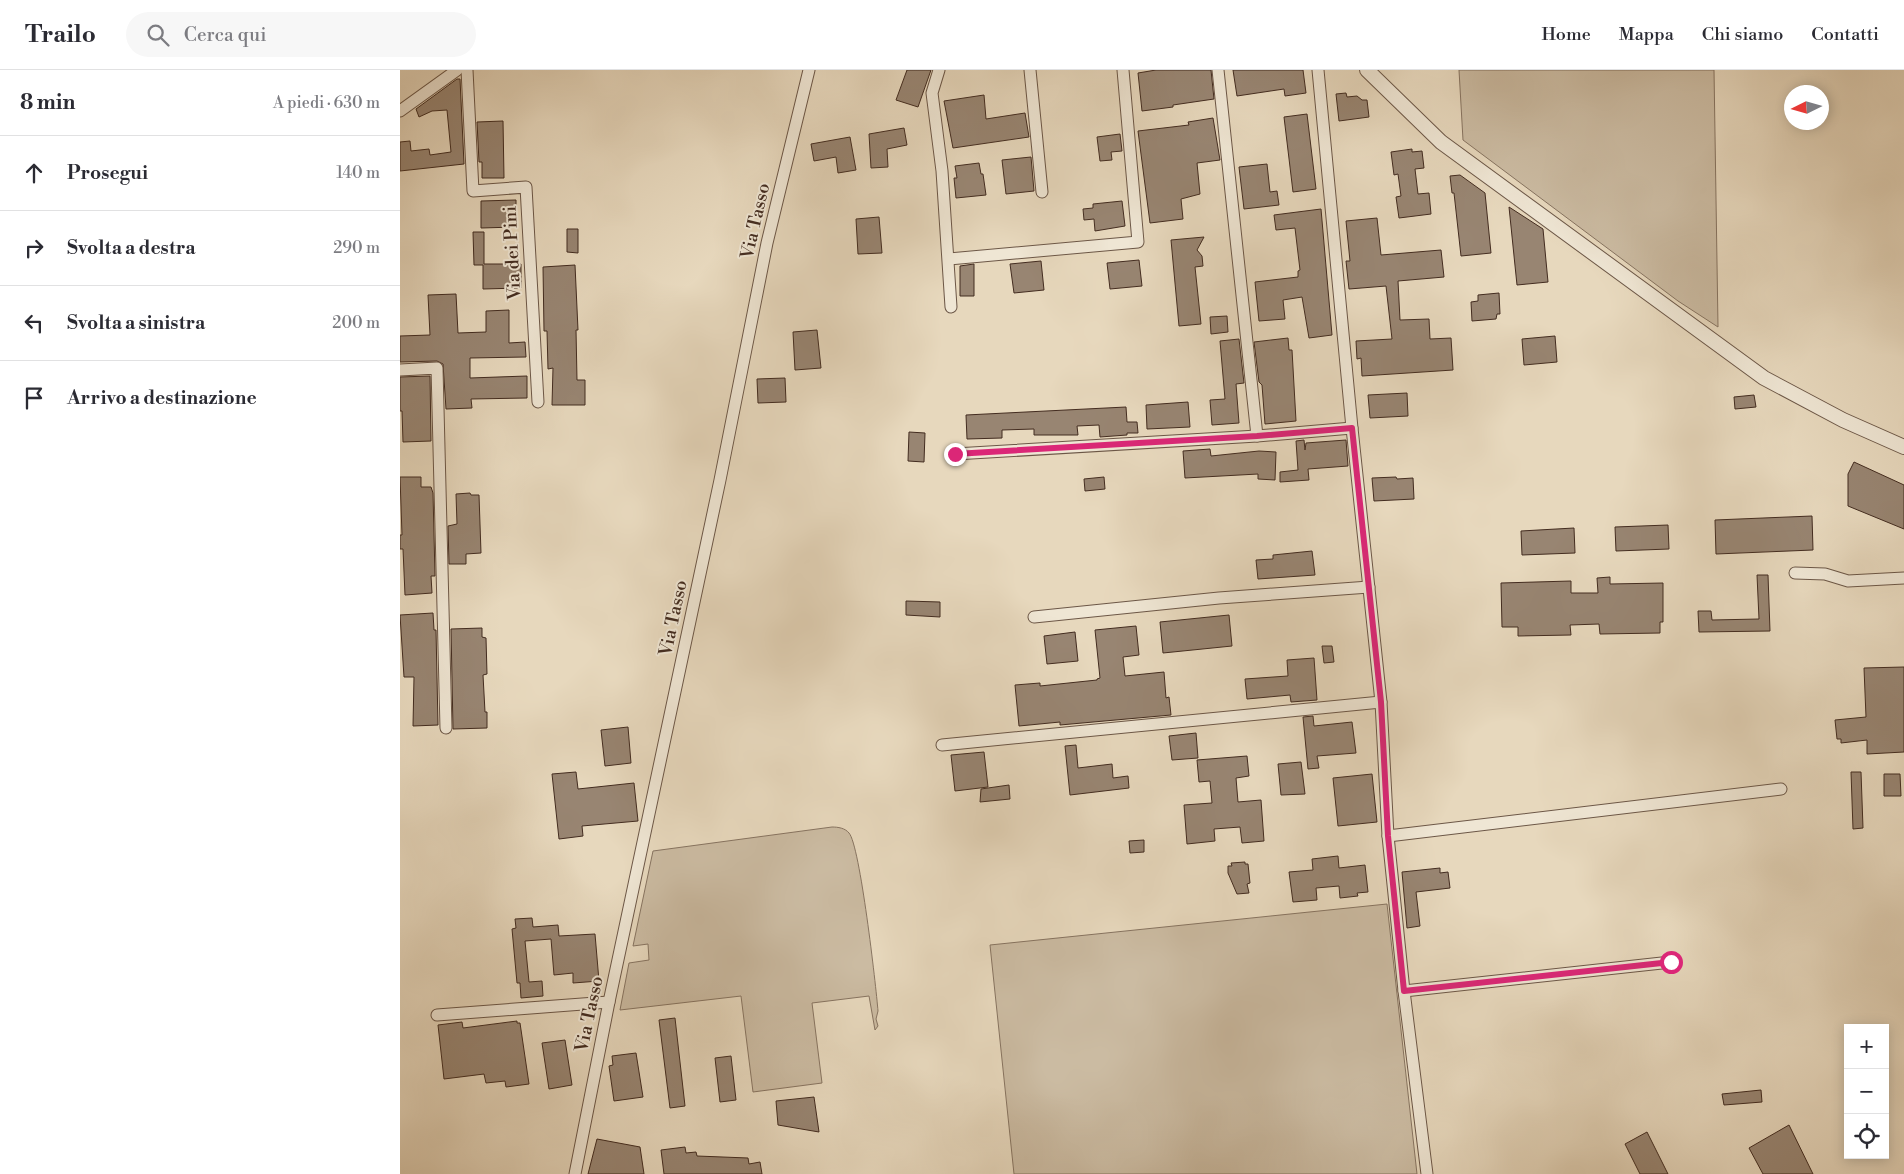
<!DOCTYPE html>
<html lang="it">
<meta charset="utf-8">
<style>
body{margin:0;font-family:"Libre Bodoni",serif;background:#f7f7f7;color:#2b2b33}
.controls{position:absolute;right:15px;bottom:15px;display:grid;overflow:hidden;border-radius:0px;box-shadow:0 2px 12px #0003}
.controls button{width:45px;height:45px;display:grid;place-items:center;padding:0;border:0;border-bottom:1px solid #e1e1e2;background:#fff;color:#2b2b33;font:25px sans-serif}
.compass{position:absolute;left:1384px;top:15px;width:45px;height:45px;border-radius:50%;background:#fff;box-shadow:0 2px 12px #0003;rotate:265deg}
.stop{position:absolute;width:15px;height:15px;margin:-11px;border:4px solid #db2777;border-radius:50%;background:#fff}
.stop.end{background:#db2777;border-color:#fff;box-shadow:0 1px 5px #0008}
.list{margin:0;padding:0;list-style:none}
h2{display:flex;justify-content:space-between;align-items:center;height:65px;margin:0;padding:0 20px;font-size:21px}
h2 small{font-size:16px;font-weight:400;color:#7c7c81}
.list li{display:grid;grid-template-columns:32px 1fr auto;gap:15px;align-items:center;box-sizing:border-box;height:75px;padding:0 20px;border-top:1px solid #e1e1e2}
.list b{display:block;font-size:19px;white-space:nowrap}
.list em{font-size:16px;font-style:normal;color:#7c7c81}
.icon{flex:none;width:28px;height:28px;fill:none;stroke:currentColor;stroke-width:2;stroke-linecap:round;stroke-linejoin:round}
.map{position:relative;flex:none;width:1504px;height:1104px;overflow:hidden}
header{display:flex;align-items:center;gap:30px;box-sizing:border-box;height:70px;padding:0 25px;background:#fff;border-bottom:1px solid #e1e1e2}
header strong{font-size:24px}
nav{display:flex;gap:28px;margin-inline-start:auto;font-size:18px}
.search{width:350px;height:45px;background:#f7f7f7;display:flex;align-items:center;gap:12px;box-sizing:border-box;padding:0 18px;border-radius:28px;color:#7c7c81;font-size:19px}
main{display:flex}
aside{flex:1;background:#fff}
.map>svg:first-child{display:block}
</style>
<header>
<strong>Trailo</strong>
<div class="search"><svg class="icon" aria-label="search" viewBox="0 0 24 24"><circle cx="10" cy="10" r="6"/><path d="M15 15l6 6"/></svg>Cerca qui</div>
<nav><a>Home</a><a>Mappa</a><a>Chi siamo</a><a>Contatti</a></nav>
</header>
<main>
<aside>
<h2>8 min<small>A piedi · 630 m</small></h2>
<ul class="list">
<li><svg class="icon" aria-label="ahead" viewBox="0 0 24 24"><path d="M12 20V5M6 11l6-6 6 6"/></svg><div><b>Prosegui</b></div><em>140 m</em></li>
<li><svg class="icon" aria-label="right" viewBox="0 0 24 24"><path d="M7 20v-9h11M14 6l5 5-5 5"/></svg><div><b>Svolta a destra</b></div><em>290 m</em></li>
<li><svg class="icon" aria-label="left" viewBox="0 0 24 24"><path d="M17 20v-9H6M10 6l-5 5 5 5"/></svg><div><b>Svolta a sinistra</b></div><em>200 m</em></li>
<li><svg class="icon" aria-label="arrive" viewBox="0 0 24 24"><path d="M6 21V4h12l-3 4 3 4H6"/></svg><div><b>Arrivo a destinazione</b></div></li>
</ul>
</aside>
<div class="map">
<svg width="1504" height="1104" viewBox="0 0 1504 1104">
<rect width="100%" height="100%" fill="#e7d8bd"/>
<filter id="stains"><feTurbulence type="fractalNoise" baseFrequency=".004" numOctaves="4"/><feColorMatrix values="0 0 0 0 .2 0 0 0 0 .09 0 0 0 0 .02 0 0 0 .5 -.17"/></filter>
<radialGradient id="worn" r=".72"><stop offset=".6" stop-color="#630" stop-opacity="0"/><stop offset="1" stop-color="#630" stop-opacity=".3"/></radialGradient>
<g fill="#cbbba2" stroke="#877461">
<polygon points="1059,0 1314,0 1318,257 1278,231 1063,70"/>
<path d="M 432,757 C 438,757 445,758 449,763 C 460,775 476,916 478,941 L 476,949 L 478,956 L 475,960 L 469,926 L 412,933 L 422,1013 L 353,1022 L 341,926 L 220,940 L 229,893 L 249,890 L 248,874 L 233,876 L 253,781 Z"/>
<polygon points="987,834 1017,1104 614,1104 590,875"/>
</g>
<g fill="#988572" stroke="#432c20">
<polygon points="507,0 531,0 518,37 496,30"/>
<polygon points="756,0 811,0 814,29 773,35 773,37 742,41 738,3"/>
<polygon points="833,0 903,0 906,23 885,26 884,19 837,26"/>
<polygon points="57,9 60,9 64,94 0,101 0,72 10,71 11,81 29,79 30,85 51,82 47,40 32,41 19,47 16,39"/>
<polygon points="946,23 947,27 957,26 962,30 967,30 969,47 939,51 936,24"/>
<polygon points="584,25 586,49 625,43 629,67 553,78 544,31"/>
<polygon points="907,44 916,119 893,122 884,47"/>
<polygon points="813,48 820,90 797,93 800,124 781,129 783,149 750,153 738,61 789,55 788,52"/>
<polygon points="103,51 104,108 82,108 82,92 79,92 77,52"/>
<polygon points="504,58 507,75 487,79 488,97 471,98 469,64"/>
<polygon points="720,64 722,81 711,82 712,90 700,91 697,67"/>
<polygon points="450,67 456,100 438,103 436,87 414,91 411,74"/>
<polygon points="1012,79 1012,82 1022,81 1024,98 1015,99 1018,124 1029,123 1031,144 999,148 996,127 1001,126 998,104 994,105 991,82"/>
<polygon points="631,87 634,121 606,124 602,90"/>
<polygon points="579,93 581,104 583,104 586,125 556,128 554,108 557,108 555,96"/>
<polygon points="867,94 870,122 877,121 879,135 844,139 839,97"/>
<polygon points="1060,105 1085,123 1091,183 1061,186 1054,123 1052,123 1050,106"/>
<polygon points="116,130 116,157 81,158 81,131"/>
<polygon points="722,131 725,156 695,161 694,149 684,150 683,139 693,138 693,134"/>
<polygon points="1109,137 1143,159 1148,212 1117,215"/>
<polygon points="921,139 932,265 909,268 902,227 883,230 885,249 859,251 855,212 898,207 898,201 900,200 895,158 876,160 874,145"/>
<polygon points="479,147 482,183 458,184 456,149"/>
<polygon points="977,148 981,185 1041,180 1044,207 998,211 1000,250 1029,249 1030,269 1051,268 1053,300 962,306 961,288 957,289 956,271 992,269 986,216 949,219 946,191 950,191 946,151"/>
<polygon points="167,159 178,159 178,183 167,182"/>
<polygon points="73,162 84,162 84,194 121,194 121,218 83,219 83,195 74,195"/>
<polygon points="804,167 797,180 802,186 803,196 795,197 801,254 779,256 771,170"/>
<polygon points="739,190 742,216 710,219 707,193"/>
<polygon points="641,191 644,220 614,223 610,194"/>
<polygon points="574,194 574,226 560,226 560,196"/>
<polygon points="175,195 178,260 176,260 177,310 185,310 185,335 152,335 153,298 148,299 147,261 144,261 143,197"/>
<polygon points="1099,223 1100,244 1097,244 1096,249 1072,251 1071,232 1078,231 1078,225"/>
<polygon points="56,224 58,263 86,262 86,241 109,240 109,273 125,272 126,287 70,288 70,308 127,306 127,328 71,329 72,338 46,339 43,294 37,291 0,292 0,266 30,265 28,225"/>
<polygon points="827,246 828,262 811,264 810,247"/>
<polygon points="417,260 421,298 395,300 393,262"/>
<polygon points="1155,266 1157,292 1124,295 1122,269"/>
<polygon points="888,268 889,280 892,280 896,351 865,354 862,315 859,312 854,272"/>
<polygon points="839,269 844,313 836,314 839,353 812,355 810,330 825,329 820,271"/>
<polygon points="30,306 31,371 3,372 2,341 0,341 0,307"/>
<polygon points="385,308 386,332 358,333 357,309"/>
<polygon points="1007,323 1008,346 970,348 968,325"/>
<polygon points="1354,325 1356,337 1335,339 1334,327"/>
<polygon points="788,332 790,357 747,359 746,335"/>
<polygon points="726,337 727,352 737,352 738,363 727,363 727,365 700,367 699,355 677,356 678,365 634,365 634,359 602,360 602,368 567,369 566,345"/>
<polygon points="509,362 525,363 524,392 508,391"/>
<polygon points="904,370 905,380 906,373 946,370 948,396 908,399 909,410 880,412 880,402 898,400 896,371"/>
<polygon points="810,379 811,386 859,381 876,382 875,410 858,409 858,404 785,408 783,381"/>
<polygon points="1454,392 1504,415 1504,459 1448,436 1448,404"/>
<polygon points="0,407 21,407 21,417 31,417 33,423 35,506 31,506 32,523 5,525 3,479 0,479 0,465 2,465"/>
<polygon points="704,407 705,419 685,421 684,409"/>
<polygon points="996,407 997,409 1013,408 1014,429 974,431 972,408"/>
<polygon points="70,423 71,425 79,425 81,483 66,484 66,494 49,494 48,456 57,454 56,424"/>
<polygon points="1412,446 1413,480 1316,484 1315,450"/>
<polygon points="1268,455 1269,479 1216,481 1215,457"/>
<polygon points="1174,458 1175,483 1122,485 1121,461"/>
<polygon points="912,481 915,505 858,509 856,490 873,489 873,485"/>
<polygon points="1357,505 1368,505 1370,561 1299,562 1298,541 1311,541 1312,550 1359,549"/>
<polygon points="1210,507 1210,514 1263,513 1263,552 1260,552 1260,563 1200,564 1199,554 1170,555 1171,565 1118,566 1118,557 1102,557 1101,513 1171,511 1171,523 1198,523 1197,508"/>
<polygon points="506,531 540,532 540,547 506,545"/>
<polygon points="33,543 34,560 36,560 38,655 13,656 14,607 4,607 0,545"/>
<polygon points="829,545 832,576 763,583 760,552"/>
<polygon points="736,556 739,585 723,587 725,606 764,602 766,628 769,627 771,645 660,655 660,652 619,656 615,615 640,613 640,616 697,610 697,609 700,608 695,560"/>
<polygon points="82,558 82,567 86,568 87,604 83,605 85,642 87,642 87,658 53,659 51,559"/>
<polygon points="675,562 678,591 647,594 644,566"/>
<polygon points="922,576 932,576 934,592 924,593"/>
<polygon points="914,588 917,630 891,632 890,625 847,629 845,609 888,606 887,590"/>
<polygon points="1504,597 1504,682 1467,684 1467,670 1441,673 1441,669 1437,669 1435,650 1466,647 1464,598"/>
<polygon points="913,646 914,656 952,652 956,683 917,686 919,698 908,699 903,647"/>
<polygon points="228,657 231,693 205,696 201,660"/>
<polygon points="796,663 798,688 772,690 769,666"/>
<polygon points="676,675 678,698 712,694 713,708 728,706 729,718 670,725 665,676"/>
<polygon points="584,682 588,717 555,721 551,685"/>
<polygon points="847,686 849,706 836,708 838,732 861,730 864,771 842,773 840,757 814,759 815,771 787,774 784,735 812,733 810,711 799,712 797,690"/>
<polygon points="901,692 905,724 881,725 878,694"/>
<polygon points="176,702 178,719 234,713 238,751 182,756 183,766 159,769 152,704"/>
<polygon points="1451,702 1461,702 1463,758 1453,759"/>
<polygon points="972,704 977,752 938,756 933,708"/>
<polygon points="1484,704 1500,704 1501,726 1484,726"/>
<polygon points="609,715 610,729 580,732 581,719"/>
<polygon points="744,770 744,782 730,783 729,771"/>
<polygon points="938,786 939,798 965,795 968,822 957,823 958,826 940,828 939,816 916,818 917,830 893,832 889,802 913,800 912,789"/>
<polygon points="845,792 845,794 848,794 850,813 847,814 849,823 837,824 828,803 828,796 832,796 831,793"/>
<polygon points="1040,798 1040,803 1048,802 1050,818 1016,822 1020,856 1007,858 1002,802"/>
<polygon points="132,848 133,857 158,855 159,866 195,864 199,911 173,913 173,903 154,905 151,869 125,871 129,912 142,911 143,926 121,928 120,913 117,913 112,859 116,858 115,849"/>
<polygon points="275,948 285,1036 270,1038 259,950"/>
<polygon points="117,951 117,953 120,953 129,1014 106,1017 105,1011 86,1013 84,1004 44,1009 38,955 62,952 63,958"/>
<polygon points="165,970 172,1015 149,1019 142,973"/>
<polygon points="236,983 243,1027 214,1031 209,996 213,995 212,986"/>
<polygon points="331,986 336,1030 320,1032 315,988"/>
<polygon points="1361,1020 1362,1032 1324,1035 1322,1024"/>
<polygon points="414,1027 419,1062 378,1055 376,1031"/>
<polygon points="1389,1055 1413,1104 1363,1104 1349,1078"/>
<polygon points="1247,1062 1268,1104 1240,1104 1225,1074"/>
<polygon points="197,1069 240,1077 244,1104 188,1104"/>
<polygon points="285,1077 286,1083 296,1082 297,1086 348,1088 349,1094 360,1092 362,1104 264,1104 261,1080"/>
</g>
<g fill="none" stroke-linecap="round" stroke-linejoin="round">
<g stroke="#6c5747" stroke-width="13">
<g id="minor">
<polyline points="67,0 73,121 126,117 138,332"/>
<polyline points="539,0 532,23 542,101 551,237"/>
<polyline points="630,0 642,122"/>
<polyline points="818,0 857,366"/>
<polyline points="918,0 952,358 981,632 988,766 1004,921 1027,1104"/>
<polyline points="0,41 57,0"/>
<polyline points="549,189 738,172 723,0"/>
<polyline points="0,300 37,298 46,658"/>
<polyline points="555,384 857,366 952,358"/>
<polyline points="1395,503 1425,504 1448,511 1504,508"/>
<polyline points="634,547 819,528 969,517"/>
<polyline points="542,675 981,632"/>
<polyline points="988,766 1381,719"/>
<polyline points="1004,921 1271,892"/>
<polyline points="37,945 209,932"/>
<polyline points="175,1104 209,932 320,410 367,173 409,0"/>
</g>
</g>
<g stroke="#6c5747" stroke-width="16">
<polyline id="tertiary" points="967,0 1041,72 1364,308 1443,350 1504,377"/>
</g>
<use href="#minor" stroke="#efe6d4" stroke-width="11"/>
<use href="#tertiary" stroke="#efe6d4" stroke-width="14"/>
</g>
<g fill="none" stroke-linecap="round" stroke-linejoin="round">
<polyline stroke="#db2777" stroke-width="6" points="555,384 857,366 952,358 981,632 988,766 1004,921 1271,892"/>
</g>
<g text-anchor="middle" stroke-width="4" stroke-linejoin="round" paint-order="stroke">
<g font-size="18" fill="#432c20" stroke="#efe6d4">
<text transform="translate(355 151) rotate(-77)" y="6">Via Tasso</text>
<text transform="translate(112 183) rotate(-93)" y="6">Via dei Pini</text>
<text transform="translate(273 548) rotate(-78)" y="6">Via Tasso</text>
<text transform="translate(189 944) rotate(-78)" y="6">Via Tasso</text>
</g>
</g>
<rect width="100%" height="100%" filter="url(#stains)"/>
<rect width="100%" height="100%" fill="url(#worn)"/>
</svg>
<div class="controls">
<button>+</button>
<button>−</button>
<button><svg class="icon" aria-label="locate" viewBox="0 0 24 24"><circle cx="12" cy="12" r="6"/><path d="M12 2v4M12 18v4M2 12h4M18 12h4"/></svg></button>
</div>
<svg class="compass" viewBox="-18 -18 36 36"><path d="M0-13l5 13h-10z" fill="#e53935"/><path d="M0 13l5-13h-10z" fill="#7c7c81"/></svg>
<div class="stop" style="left:1271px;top:892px"></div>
<div class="stop end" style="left:555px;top:384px"></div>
</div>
</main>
